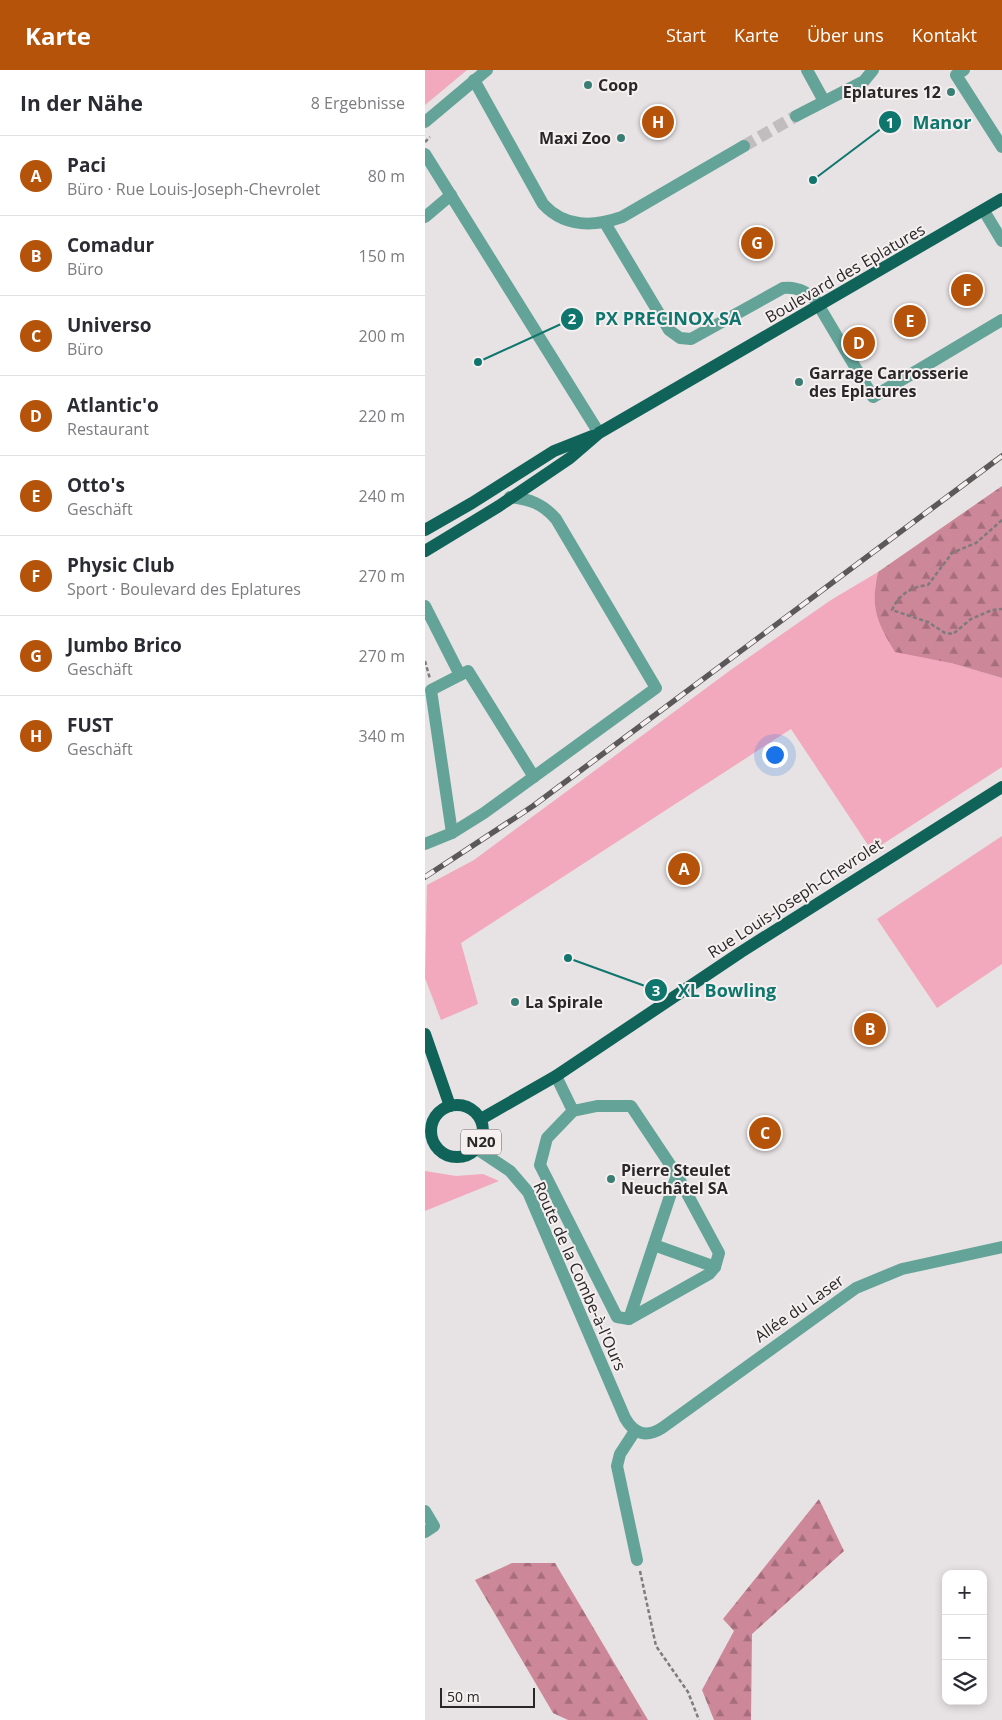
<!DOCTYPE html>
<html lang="de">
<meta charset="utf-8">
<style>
body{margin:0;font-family:"Open Sans",sans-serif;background:#f7f7f7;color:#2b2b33}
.controls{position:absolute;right:15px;bottom:15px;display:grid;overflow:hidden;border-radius:10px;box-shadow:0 2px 8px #0003}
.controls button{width:45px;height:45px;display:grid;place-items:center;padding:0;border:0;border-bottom:1px solid #e1e1e2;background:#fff;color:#2b2b33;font:25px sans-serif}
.scale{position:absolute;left:15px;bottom:12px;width:95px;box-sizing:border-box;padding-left:5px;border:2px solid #292728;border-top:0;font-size:14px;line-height:18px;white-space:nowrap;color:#292728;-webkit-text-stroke:4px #f5eff0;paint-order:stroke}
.you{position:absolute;left:349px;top:684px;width:18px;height:18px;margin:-12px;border:4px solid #fff;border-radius:50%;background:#1a73e8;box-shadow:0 0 0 8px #1a73e833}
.badge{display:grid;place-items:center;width:32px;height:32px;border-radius:50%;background:#b45309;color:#fff;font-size:16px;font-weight:700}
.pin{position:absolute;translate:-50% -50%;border:2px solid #fff;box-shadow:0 1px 5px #0006}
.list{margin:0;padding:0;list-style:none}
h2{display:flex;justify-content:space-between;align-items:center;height:65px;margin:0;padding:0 20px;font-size:21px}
h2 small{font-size:16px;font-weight:400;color:#7c7c81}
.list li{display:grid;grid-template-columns:32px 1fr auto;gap:15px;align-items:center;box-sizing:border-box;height:80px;padding:0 20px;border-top:1px solid #e1e1e2}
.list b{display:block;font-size:19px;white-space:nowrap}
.list p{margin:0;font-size:16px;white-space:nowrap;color:#7c7c81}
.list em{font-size:16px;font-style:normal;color:#7c7c81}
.icon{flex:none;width:28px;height:28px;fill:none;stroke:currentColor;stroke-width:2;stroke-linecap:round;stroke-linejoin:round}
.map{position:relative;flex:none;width:577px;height:1650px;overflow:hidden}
header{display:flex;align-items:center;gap:30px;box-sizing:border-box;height:70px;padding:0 25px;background:#b45309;color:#fff}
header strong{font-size:24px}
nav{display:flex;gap:28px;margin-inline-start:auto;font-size:18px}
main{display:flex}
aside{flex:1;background:#fff}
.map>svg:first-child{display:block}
</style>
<header>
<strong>Karte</strong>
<nav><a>Start</a><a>Karte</a><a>Über uns</a><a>Kontakt</a></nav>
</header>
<main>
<aside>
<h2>In der Nähe<small>8 Ergebnisse</small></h2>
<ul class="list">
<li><span class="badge">A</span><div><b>Paci</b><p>Büro · Rue Louis-Joseph-Chevrolet</p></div><em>80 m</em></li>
<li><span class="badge">B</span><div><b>Comadur</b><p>Büro</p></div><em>150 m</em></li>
<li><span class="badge">C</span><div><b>Universo</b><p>Büro</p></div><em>200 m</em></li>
<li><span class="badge">D</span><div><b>Atlantic'o</b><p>Restaurant</p></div><em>220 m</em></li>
<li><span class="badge">E</span><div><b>Otto's</b><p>Geschäft</p></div><em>240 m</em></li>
<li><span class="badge">F</span><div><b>Physic Club</b><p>Sport · Boulevard des Eplatures</p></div><em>270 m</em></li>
<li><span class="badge">G</span><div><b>Jumbo Brico</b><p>Geschäft</p></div><em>270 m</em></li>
<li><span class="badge">H</span><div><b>FUST</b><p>Geschäft</p></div><em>340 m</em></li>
</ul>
</aside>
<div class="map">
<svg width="577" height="1650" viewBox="0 0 577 1650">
<defs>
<pattern id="forest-firs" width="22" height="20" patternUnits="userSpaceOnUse" patternTransform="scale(1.25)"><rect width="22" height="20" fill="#cc8799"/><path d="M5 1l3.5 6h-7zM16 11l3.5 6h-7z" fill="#a66e7d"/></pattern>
</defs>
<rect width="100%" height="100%" fill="#e7e2e3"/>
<g fill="#f2a9bd">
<polygon points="0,0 42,0 0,35"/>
<polygon points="453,502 450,518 526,593 577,608 577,697 447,781 366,659 36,873 53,934 16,950 0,908 2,815 49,790 307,599 406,530"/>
<polygon points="577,766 577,894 512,938 452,849"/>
<polygon points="0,1101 31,1106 58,1104 74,1111 0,1141"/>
</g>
<g fill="url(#forest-firs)">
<path d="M 577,416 L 577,608 L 526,593 L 470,582 C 452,552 445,538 453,502 Z"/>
<polygon points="394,1429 419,1481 327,1564 326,1650 289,1650 277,1620 309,1561 298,1549"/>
<polygon points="87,1493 130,1493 223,1650 143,1650 128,1643 50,1510"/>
</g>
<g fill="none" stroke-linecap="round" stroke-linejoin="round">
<polyline stroke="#c1bdbe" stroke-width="12" stroke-dasharray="12 6" stroke-linecap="butt" points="319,76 371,46"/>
<g stroke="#7f7b7c" stroke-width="2.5" stroke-dasharray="4 2.5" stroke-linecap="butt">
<polyline points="0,72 5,67"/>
<path d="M 577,450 L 551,473 L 527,483 L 503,515 C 486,517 474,524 467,540 L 503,552 L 520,563 L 528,564 L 546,549 L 567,540 L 577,539"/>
<polyline points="0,591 5,609"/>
<polyline points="215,1501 231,1576 263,1622 274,1650"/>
</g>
<g stroke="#64a398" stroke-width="12">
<polyline points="382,0 399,31"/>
<polyline points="539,0 531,5 577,77"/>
<path d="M 49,10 L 118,134 C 140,158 168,157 197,147 L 319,76"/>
<polyline points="371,46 439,11 448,0"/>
<polyline points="0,52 62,0"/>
<polyline points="0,84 174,363"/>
<polyline points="559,141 577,171"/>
<polyline points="0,147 26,125"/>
<path d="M 180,153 L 244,260 L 255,268 L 266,269 L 358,218 C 374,216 385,224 396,235"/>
<polyline points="394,236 448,327 577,250"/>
<polyline points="0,536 35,605"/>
<polyline points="27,763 6,620 43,601 109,707"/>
<path d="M 0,774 L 27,763 L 59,743 L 231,618 L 131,449 C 118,434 105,429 85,427"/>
<polyline points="131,1006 148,1041 122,1068 115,1095 192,1247 204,1249 284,1204 290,1197 294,1183 252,1105 206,1036 172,1036 148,1041"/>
<path d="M 52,1079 L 85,1101 L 103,1122 L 200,1348 C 209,1364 221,1368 237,1358 L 431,1218 L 477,1199 L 577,1177"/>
<polyline points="229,1175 290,1197"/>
<polyline points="204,1249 252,1105"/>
<polyline points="210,1361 195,1384 192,1396 212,1490"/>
<polyline points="0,1441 9,1456 0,1462"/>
</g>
<g stroke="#106358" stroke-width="12">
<polyline points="0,460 47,433 129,381 167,366"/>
<polyline points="0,481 74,436 145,388 174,363 577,129"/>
<polyline points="0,964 25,1036"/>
<circle cx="32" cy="1061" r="26"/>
<polyline points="56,1049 131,1006 316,882 577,717"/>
</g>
<g stroke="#5b5859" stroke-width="5.5">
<polyline id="rail" points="0,807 108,736 577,386"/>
</g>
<use href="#rail" stroke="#f5eff0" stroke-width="4" stroke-dasharray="11" stroke-linecap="butt"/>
</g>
<g fill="#397e74" stroke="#f5eff0" stroke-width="2">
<circle cx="163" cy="15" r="5"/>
<circle cx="526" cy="22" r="5"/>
<circle cx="196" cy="68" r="5"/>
<circle cx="374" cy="312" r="5"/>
<circle cx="90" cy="932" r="5"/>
<circle cx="186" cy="1109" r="5"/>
</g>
<g text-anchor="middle" stroke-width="4" stroke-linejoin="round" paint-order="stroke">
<rect fill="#f5eff0" stroke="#666364" stroke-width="1" x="36" y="1059.5" width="40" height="25" rx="4"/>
<g font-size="15" font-weight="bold" fill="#292728">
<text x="56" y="1077">N20</text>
</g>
<g font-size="16" font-weight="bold" fill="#292728" stroke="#f5eff0" text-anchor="start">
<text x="173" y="21">Coop</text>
<text x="516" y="28" text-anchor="end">Eplatures 12</text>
<text x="186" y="74" text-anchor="end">Maxi Zoo</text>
<text x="384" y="309">Garrage Carrosserie<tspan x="384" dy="18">des Eplatures</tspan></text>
<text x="100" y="938">La Spirale</text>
<text x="196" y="1106">Pierre Steulet<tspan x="196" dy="18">Neuchâtel SA</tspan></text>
</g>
<g font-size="16" fill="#292728" stroke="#f5eff0">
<text transform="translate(420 203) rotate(-30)" y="6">Boulevard des Eplatures</text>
<text transform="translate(370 828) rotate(-33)" y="6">Rue Louis-Joseph-Chevrolet</text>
<text transform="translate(155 1206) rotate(66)" y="6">Route de la Combe-à-l'Ours</text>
<text transform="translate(374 1238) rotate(-35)" y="6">Allée du Laser</text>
</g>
</g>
<path fill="none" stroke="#0f766e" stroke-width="2" d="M388 110L465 52M53 292L147 249M143 888L231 920"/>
<g fill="#0f766e" stroke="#f5eff0" stroke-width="2">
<circle cx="388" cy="110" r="5"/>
<circle cx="53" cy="292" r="5"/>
<circle cx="143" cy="888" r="5"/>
<circle cx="465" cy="52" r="12"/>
<circle cx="147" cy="249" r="12"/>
<circle cx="231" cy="920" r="12"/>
</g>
<g font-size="15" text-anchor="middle" font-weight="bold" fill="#fff">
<text x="465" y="58">1</text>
<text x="147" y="254">2</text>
<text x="231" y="926">3</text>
</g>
<g font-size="18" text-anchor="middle" font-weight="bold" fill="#0f766e" stroke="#f5eff0" stroke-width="4" stroke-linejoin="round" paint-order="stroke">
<text x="517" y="59">Manor</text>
<text x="243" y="255">PX PRECINOX SA</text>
<text x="302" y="927">XL Bowling</text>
</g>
</svg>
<div class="controls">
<button>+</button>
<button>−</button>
<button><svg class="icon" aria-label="layers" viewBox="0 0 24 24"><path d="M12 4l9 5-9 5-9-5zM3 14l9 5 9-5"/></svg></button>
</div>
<div class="scale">50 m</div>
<div class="you"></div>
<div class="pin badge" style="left:259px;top:799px">A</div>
<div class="pin badge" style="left:445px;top:959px">B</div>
<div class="pin badge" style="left:340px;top:1063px">C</div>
<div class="pin badge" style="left:434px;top:273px">D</div>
<div class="pin badge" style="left:485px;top:251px">E</div>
<div class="pin badge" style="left:542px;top:220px">F</div>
<div class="pin badge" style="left:332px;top:173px">G</div>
<div class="pin badge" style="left:233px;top:52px">H</div>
</div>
</main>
